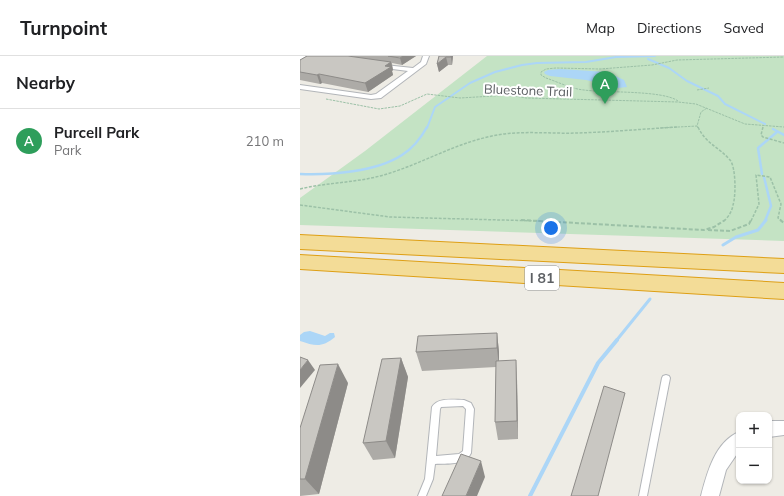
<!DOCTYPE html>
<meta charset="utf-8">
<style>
body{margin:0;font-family:Mulish,sans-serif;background:#f2f2f2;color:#202124}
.controls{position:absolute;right:12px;bottom:12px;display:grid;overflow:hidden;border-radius:8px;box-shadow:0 1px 3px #0004}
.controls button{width:36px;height:36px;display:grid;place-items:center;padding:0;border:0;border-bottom:1px solid #e0e0e0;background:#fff;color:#202124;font:20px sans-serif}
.you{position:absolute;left:251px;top:172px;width:14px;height:14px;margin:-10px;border:3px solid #fff;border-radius:50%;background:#1a73e8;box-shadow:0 0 0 6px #1a73e833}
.badge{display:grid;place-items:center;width:26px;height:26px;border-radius:50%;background:#db2777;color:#fff;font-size:13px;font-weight:700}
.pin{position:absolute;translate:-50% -33px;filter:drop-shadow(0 1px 2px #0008)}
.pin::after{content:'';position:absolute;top:21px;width:14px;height:12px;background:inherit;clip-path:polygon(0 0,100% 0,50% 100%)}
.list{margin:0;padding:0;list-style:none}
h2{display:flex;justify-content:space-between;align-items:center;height:52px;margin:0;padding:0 16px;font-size:17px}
h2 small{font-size:13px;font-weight:400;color:#757577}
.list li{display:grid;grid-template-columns:26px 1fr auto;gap:12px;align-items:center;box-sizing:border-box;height:64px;padding:0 16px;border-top:1px solid #e0e0e0}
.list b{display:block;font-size:15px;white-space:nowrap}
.list p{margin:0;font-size:13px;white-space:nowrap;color:#757577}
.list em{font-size:13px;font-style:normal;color:#757577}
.map{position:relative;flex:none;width:484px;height:440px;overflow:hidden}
header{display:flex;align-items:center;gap:24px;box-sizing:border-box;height:56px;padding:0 20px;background:#fff;border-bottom:1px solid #e0e0e0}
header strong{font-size:19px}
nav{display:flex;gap:22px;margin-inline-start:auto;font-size:14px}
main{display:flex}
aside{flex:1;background:#fff}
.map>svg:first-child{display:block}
</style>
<header>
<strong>Turnpoint</strong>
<nav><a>Map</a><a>Directions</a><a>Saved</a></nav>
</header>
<main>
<aside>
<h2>Nearby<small></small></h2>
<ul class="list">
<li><span class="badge" style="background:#2e9e5b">A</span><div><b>Purcell Park</b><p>Park</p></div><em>210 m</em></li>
</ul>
</aside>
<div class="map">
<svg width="484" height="440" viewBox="0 0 484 440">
<rect width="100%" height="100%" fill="#eeece5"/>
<polygon fill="#c4e3c4" points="187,0 484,0 484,185 0,169 0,142 65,95"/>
<g fill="#acd6f7">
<polygon points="260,13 307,16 324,24 327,31 318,32 286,24 250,20 245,18 244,16 248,14"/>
<path d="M 10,275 L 25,280 L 30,277 L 34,277 L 35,281 C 22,292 15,290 0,285 L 0,279 L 4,276 Z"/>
</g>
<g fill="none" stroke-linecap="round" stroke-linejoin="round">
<g stroke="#acd6f7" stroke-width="2">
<polyline points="348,3 369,12 387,25 418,40 425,48 465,68"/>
<polyline points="127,72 135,51 170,27 195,16 222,9 237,7 286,6 316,1 355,0"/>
</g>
<g stroke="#acd6f7" stroke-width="2.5">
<polyline points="473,73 484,79"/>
<path d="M 0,118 C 31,119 76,116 102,99 C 113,92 121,82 127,71"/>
<polyline points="462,118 458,92 477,76"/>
<polyline points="464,121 471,150 465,165"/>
</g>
<g stroke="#acd6f7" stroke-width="3">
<polyline points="423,189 436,181 458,174 466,164"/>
<polyline points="316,285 350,243"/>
</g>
<polyline stroke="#acd6f7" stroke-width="4" points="230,440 298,307 317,284"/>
<g stroke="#b2b5b9" stroke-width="2">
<g id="service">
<polygon points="366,319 369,320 370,322 347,440 339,440 362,322 363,320"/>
<path d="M 164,344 L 171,347 L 174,353 L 171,397 C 165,410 147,407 135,408 L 133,423 L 126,440 L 118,440 L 125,423 L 132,351 C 138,341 154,344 164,344 ZM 163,350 L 166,353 L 163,395 L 159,398 L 136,400 L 140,353 L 141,351 Z"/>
</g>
</g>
<g stroke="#b2b5b9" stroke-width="2">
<g id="minor">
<polygon points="0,0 7,0 0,5"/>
<polygon points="123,0 129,0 126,8 81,42 71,43 0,33 0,29 71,39 76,38 108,15 77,11 75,10 75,8 113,12 121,6"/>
<polygon points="469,365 484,365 484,379 469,381"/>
<path d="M 439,376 L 439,395 L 426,414 L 419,440 L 401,440 C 407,417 415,386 439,376 Z"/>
</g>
</g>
<g stroke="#de9f15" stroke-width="2">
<g id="motorway">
<polygon points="0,179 484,203 484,217 0,193"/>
<polygon points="0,199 484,227 484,243 0,213"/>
</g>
</g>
<g stroke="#9cc1a7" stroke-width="1" stroke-dasharray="2.5 1" stroke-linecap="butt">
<polyline points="397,34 409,32"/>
<polyline points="26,43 79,53 100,50 127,38 160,42 210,39 226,42 378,46 396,48 445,68 484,71"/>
<path d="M 378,45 C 363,34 305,37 284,34 C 272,33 258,26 246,22 L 241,19 L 241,16 L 246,13 L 256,12 L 300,13 L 352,9 L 377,4 L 484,1"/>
<polyline points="360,72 397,70"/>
<polyline points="398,72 397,70 401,56 407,52"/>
</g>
<g stroke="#9cc1a7" stroke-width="1.5" stroke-dasharray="3 1.5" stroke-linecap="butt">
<path d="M 398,71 C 406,88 419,91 430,104 C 436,111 436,140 433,149 C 432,156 428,161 424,165"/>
<polyline points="463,71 461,79 463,81 484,87"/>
<path d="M 0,133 C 29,126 58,127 87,118 C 123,107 154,88 192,80 C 220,74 249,78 277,77 C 310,76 344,73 377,71"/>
<polyline points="0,149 90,161 239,165"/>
<polyline points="451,165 459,148 456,119 470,121 481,148 478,162 482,165"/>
</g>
<g stroke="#9cc1a7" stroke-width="2" stroke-dasharray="4 2" stroke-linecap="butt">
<polyline points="221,164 404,174 414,171 425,164"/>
<polyline points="480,164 484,167"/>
<polyline points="408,174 430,175 449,168 451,164"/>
</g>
<use href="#service" fill="#fff" fill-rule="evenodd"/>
<use href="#minor" fill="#fff" fill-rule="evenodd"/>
<use href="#motorway" fill="#f3dc97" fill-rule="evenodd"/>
</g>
<g fill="#adaba7">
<polygon points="7,0 116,0 102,9 92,7 93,14 92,15 93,19 68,36 22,27 20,28 0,24 0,4"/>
<polygon points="139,0 153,0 152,9 148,9 139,16 137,8"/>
<polygon points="197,277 199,296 199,305 217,323 218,383 198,384 195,366 196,311 122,315 116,296"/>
<polygon points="101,302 108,321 95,402 73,404 63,387"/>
<polygon points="48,327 19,438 0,440 0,372"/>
</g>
<g fill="#8d8b88">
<polygon points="103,0 116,0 102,9 100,2"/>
<polygon points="151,0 153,0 152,9 151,1"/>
<polygon points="146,1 148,9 139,16 137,8"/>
<polygon points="91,6 93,14 92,15 93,19 68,36 65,27 85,10"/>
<polygon points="19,18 22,27 20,28 17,19"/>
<polygon points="197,277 199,296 199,311 197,292"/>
<polygon points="101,302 108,321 95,402 86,385"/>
<polygon points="8,304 15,314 0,332 0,314"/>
<polygon points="216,304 217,323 218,383 217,365"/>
<polygon points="38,308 48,327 19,438 5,423"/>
<polygon points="181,405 185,421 177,440 166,440"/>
</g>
<g fill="#c9c7c2" stroke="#8d8b88">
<polygon points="7,0 48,0 91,6 85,10 91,11 65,27 19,18 17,19 0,16 0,4"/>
<polygon points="88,0 103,0 100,2"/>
<polygon points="139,0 151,0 151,1 146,1 137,8"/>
<polygon points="197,277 197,292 116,296 118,280"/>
<polygon points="0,301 8,304 0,314"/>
<polygon points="101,302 86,385 63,387 82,303"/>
<polygon points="216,304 217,365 195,366 196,305"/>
<polygon points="38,308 5,423 0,423 0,372 20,309"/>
<polygon points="304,330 325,337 298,440 271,440"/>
<polygon points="161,398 181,405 166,440 142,440"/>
</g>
<g text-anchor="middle" stroke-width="4" stroke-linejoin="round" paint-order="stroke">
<g font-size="13" fill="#5d6064" stroke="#fff">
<text transform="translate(228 34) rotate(2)" y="5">Bluestone Trail</text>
</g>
<rect fill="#fff" stroke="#8e9092" stroke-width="1" x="225" y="210" width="34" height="24" rx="3"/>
<g font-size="14" font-weight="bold" fill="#5d6064">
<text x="242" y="227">I 81</text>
</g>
</g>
</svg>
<div class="controls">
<button>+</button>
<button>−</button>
</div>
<div class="you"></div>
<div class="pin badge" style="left:305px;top:48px;background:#2e9e5b">A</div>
</div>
</main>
